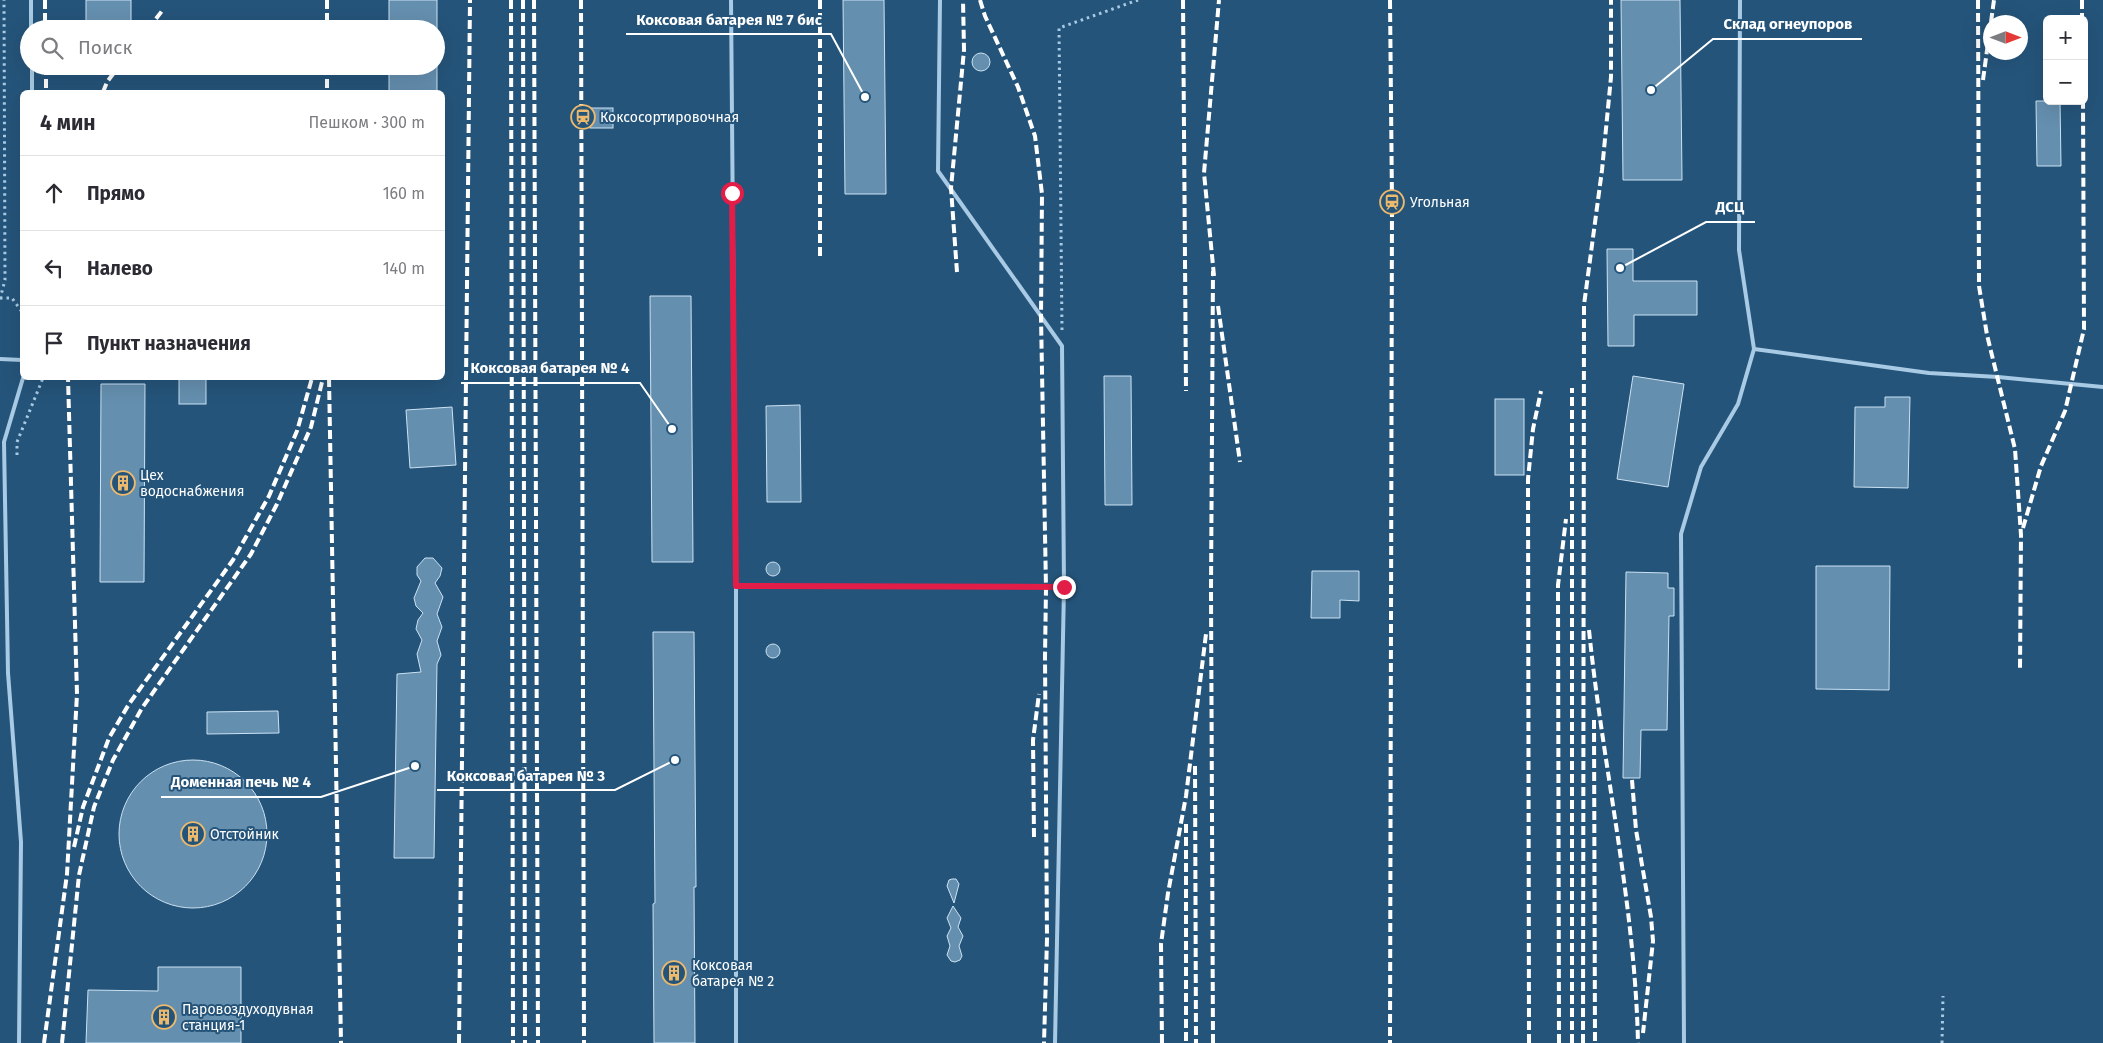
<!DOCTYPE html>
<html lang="ru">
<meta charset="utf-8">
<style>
body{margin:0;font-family:"Fira Sans",sans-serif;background:#f7f7f7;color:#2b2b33}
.controls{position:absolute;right:15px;top:15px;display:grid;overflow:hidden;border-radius:8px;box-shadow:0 5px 20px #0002}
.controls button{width:45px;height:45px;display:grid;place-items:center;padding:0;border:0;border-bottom:1px solid #e1e1e2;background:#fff;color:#2b2b33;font:25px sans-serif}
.compass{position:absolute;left:1983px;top:15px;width:45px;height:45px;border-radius:50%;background:#fff;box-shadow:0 5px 20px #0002;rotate:90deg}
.stop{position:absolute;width:15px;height:15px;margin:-11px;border:4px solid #e11d48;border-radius:50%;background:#fff}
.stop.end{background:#e11d48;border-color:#fff;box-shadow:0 1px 5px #0008}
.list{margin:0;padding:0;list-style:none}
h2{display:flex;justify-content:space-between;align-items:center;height:65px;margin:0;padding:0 20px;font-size:21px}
h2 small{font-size:16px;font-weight:400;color:#7c7c81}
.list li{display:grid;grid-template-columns:32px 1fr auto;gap:15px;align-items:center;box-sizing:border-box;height:75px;padding:0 20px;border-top:1px solid #e1e1e2}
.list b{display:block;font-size:19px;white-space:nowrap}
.list em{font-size:16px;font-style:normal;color:#7c7c81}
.icon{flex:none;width:28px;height:28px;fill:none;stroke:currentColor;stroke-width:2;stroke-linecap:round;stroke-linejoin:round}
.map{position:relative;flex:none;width:2103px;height:1043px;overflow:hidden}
.search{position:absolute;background:#fff;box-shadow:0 5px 20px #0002;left:20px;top:20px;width:425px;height:55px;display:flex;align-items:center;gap:12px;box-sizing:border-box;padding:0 18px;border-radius:28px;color:#7c7c81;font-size:19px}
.panel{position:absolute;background:#fff;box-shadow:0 5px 20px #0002;left:20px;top:90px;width:425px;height:290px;border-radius:8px}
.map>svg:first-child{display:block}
</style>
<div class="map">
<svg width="2103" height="1043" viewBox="0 0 2103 1043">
<rect width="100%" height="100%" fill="#25547a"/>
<g fill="#658faf" stroke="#cbe2f3">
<rect x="86" y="0" width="45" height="29"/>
<rect x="389" y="0" width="48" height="29"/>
<polygon points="843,0 884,0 886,194 845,194"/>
<polygon points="1621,0 1680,0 1682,180 1623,180"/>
<circle cx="981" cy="62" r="9"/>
<rect x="389" y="66" width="48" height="26"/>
<polygon points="2036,101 2060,101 2061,166 2037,166"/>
<rect x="590" y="108" width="23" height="20"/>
<polygon points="1607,249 1633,249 1633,281 1697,281 1697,315 1634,315 1634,346 1608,346"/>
<polygon points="650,296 691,296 693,562 652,562"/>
<polygon points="1104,376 1131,376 1132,505 1105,505"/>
<polygon points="1633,376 1684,384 1668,487 1617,479"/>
<rect x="179" y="378" width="27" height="26"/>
<polygon points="101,384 145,384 144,582 100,582"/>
<polygon points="1885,397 1910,397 1908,488 1854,487 1855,407 1885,407"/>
<rect x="1495" y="399" width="29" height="76"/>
<polygon points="800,405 801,502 767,502 766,406"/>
<polygon points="452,407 456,465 410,468 406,410"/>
<polygon points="425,558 433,558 442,568 440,576 435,583 443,597 437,614 442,627 437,641 441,655 437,664 434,858 394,858 397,674 421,672 417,654 422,640 416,629 418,620 423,613 416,606 414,598 421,581 417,575 417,567"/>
<circle cx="773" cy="569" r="7"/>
<polygon points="1816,566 1890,566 1889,690 1816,689"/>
<polygon points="1312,571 1359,571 1359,601 1340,600 1340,618 1311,618"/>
<polygon points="1626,572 1668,573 1668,588 1674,588 1674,616 1669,616 1667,730 1641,730 1640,778 1623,778"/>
<polygon points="653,632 694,632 696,887 694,887 695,1043 654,1043 653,904 655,903"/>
<circle cx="773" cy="651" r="7"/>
<polygon points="278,711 279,733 207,734 207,712"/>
<circle cx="193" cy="834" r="74"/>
<polygon points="952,879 956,879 959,884 954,903 947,886 949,880"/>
<polygon points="953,906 961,918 958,927 963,936 959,946 962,956 960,960 955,962 951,961 947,955 950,946 947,936 951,928 947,918"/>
<polygon points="158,967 241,967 241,1043 86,1043 88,990 158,991"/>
</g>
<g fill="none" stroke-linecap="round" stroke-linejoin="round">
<g stroke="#a8cae4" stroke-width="3" stroke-dasharray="2.5 4" stroke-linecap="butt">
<polyline points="0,298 12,298 22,312"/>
<polyline points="1062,330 1059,28 1138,0"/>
<polyline points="17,455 17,442 43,378"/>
<polyline points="1942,1043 1943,996"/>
</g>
<g stroke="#a8cae4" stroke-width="4">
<polyline points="31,0 31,29"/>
<polyline points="731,0 736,586 736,1043"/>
<polyline points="1740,0 1739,250 1754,349"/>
<polyline points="32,66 32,92"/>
<polyline points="0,359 22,360"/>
<polyline points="736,586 1064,587 1062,346 938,171 940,0"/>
<polyline points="19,1043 21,842 8,673 4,442 23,378"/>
<polyline points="1055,1043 1064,587"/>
<polyline points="1684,1043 1681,534 1701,467 1738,404 1754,349 1929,373 1998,377 2103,387"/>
</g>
<g stroke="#fff" stroke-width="4" stroke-dasharray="9 4" stroke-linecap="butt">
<polyline points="45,0 45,29"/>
<polyline points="327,0 327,29"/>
<polyline points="511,0 513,1043"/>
<polyline points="523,0 525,1043"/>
<polyline points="534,0 538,1043"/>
<polyline points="581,0 584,1043"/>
<polyline points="820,0 820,260"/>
<polyline points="980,0 985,16 1018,87 1035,136 1042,194 1041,317 1046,588 1045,657 1047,939 1044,1043"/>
<polyline points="1183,0 1186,391"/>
<polyline points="1390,0 1392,202 1390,1043"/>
<polyline points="1978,0 1979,286 1987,335 2015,449 2021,535 2020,669"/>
<polyline points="2082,0 2082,19"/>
<polyline points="1991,22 1994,0"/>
<polyline points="148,29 162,11"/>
<polyline points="46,66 46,92"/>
<polyline points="327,66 327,92"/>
<polyline points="1983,80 1990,28"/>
<polyline points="103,92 107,82 119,66"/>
<polyline points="957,272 951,188 964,50 963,0"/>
<polyline points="1214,276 1204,173 1219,0"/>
<polyline points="1218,306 1240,462"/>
<polyline points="329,378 341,1043"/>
<polyline points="2023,528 2041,466 2065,411 2084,329 2083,101"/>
<path d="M 1589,630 C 1603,768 1635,904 1638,1043"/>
<polyline points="1594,720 1595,1043"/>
<polyline points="1195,766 1196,1043"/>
<polyline points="1632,780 1636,830 1651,917 1653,941 1643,1033"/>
<polyline points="1186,824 1186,1043"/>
<polyline points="1034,837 1033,740 1039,694"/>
<polyline points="74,847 83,807 109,738 129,704 233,560 269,496 297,431 312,378"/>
<polyline points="44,1043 67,874 77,694 68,378"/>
<polyline points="62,1043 79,875 94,807 113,760 142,708 251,554 277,504 311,427 323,378"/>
<polyline points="459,1043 470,0"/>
<polyline points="1162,1043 1161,944 1168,893 1186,796 1206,634"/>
<polyline points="1213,1043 1211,590 1213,271"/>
<polyline points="1529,1043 1528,479 1533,429 1541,391"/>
<polyline points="1559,1043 1558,585 1566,519"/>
<polyline points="1572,1043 1572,388"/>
<polyline points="1583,1043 1584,305 1602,170 1611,77 1611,0"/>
</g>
<polyline stroke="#a8cae4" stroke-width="3" stroke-dasharray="2.5 4" stroke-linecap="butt" points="0,299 5,280 4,0"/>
</g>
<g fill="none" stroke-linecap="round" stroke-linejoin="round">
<polyline stroke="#e11d48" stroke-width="6" points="732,193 736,586 1064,587"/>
</g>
<defs>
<g id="station-ring" transform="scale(1.25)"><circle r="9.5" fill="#25547a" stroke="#edb96d" stroke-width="1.5"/><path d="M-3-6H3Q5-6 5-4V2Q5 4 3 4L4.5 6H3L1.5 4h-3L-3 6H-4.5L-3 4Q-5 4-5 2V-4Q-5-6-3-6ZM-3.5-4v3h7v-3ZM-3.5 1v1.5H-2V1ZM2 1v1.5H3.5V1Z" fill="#edb96d"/></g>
<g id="building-ring" transform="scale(1.25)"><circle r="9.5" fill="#25547a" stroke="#edb96d" stroke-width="1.5"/><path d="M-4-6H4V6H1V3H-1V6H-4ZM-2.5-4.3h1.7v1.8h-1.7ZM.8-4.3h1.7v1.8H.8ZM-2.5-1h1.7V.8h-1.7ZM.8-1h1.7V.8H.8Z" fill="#edb96d"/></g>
</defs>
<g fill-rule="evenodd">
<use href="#station-ring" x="583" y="117"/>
<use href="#station-ring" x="1392" y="202"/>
<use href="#building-ring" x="123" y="483"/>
<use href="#building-ring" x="193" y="834"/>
<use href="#building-ring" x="674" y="973"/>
<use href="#building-ring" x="164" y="1017"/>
</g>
<g text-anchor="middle" stroke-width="4" stroke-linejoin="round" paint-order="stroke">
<g font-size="14" fill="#fff" stroke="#25547a" text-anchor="start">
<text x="600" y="122">Коксосортировочная</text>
<text x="1410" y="207">Угольная</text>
<text x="140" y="480">Цех<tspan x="140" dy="16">водоснабжения</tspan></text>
<text x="210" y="839">Отстойник</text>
<text x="692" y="970">Коксовая<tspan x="692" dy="16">батарея № 2</tspan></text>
<text x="182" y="1014">Паровоздуходувная<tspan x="182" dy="16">станция-1</tspan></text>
</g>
</g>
<path fill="none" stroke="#fff" stroke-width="2" d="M865 97L831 34H626M1651 90L1713 39H1862M1620 268L1706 222H1755M672 429L640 383H461M675 760L615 790H437M415 766L321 797H161"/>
<g fill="#fff" stroke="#25547a" stroke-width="2">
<circle cx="865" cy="97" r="5"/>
<circle cx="1651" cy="90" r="5"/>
<circle cx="1620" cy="268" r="5"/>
<circle cx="672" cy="429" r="5"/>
<circle cx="675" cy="760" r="5"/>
<circle cx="415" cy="766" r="5"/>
</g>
<g font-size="15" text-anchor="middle" font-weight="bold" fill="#fff" stroke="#25547a" stroke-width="4" stroke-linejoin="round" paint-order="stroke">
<text x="729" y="25">Коксовая батарея № 7 бис</text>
<text x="1788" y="29">Склад огнеупоров</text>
<text x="1730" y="212">ДСЦ</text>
<text x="550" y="373">Коксовая батарея № 4</text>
<text x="526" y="781">Коксовая батарея № 3</text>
<text x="241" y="787">Доменная печь № 4</text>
</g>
</svg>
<div class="controls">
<button>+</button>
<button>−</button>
</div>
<svg class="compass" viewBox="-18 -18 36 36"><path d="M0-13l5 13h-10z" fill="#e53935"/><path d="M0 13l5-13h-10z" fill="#7c7c81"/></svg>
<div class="stop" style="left:732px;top:193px"></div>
<div class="stop end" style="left:1064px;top:587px"></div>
<div class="search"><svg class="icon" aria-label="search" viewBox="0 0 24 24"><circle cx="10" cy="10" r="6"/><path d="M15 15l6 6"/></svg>Поиск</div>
<section class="panel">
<h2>4 мин<small>Пешком · 300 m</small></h2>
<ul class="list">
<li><svg class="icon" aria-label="ahead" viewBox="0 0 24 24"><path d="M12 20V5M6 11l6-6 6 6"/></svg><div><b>Прямо</b></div><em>160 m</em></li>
<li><svg class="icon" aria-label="left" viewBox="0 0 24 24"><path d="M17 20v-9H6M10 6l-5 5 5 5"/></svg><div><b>Налево</b></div><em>140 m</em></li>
<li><svg class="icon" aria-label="arrive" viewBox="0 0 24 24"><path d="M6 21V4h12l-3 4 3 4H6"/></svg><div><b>Пункт назначения</b></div></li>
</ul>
</section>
</div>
